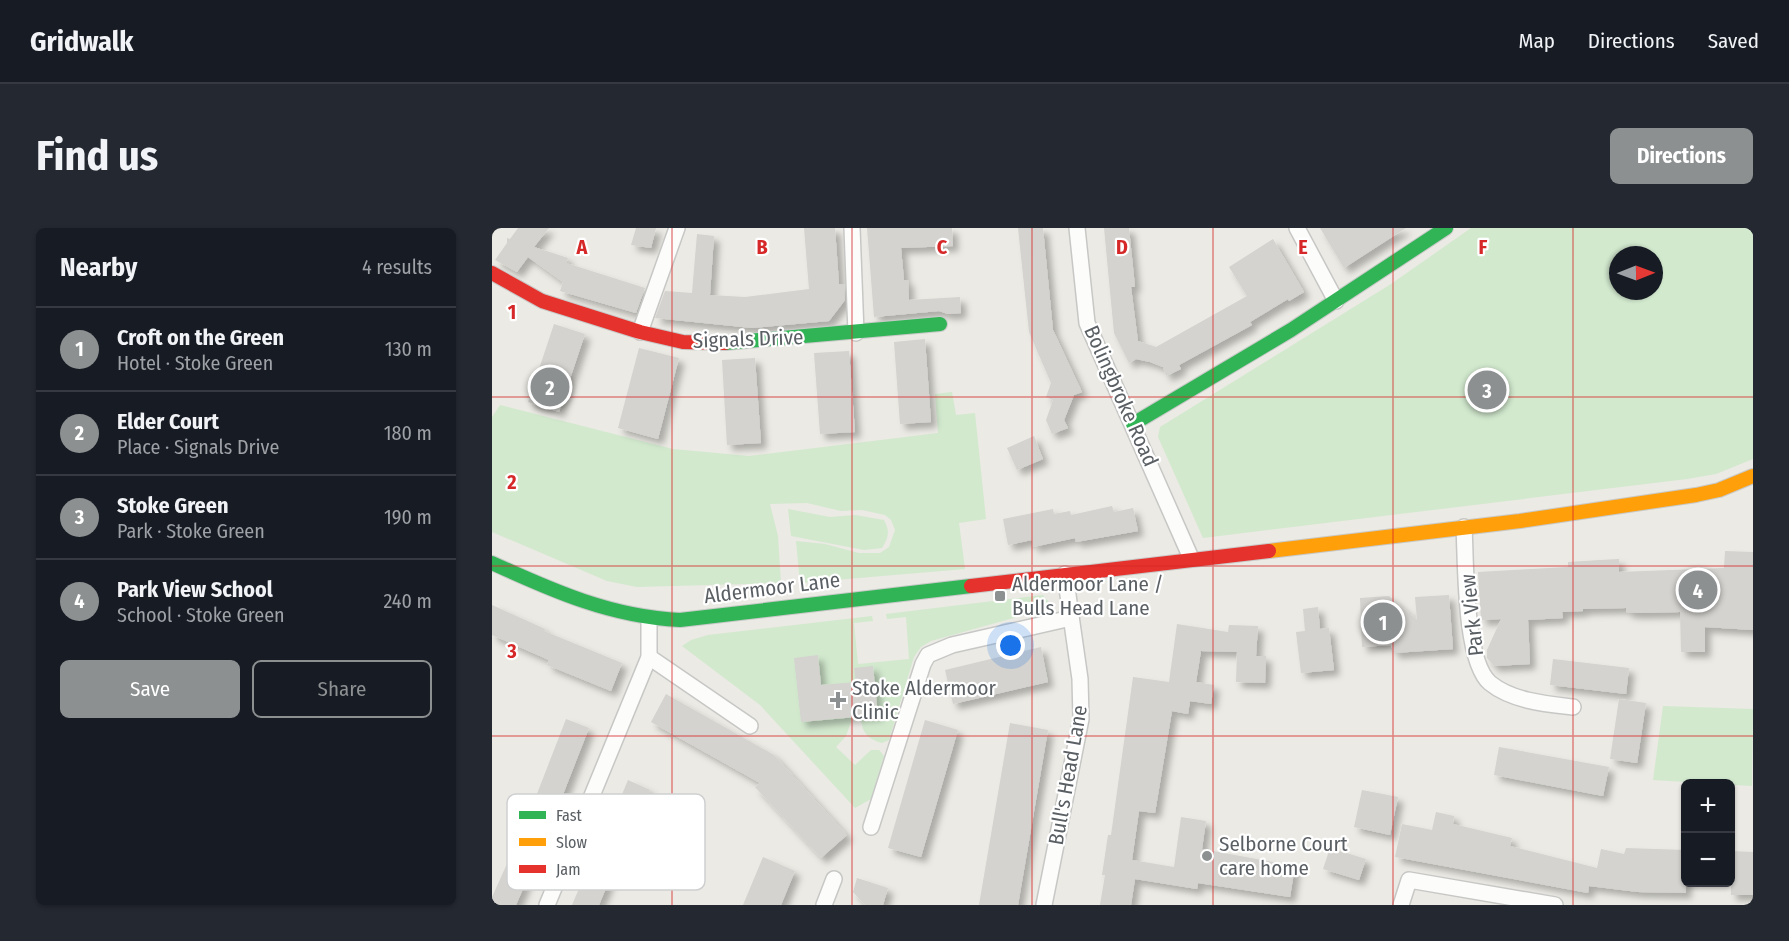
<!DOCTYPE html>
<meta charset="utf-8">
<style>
body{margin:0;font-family:"Fira Sans Condensed",sans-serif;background:#242831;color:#f1f3f6}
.controls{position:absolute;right:18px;bottom:18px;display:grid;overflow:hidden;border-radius:9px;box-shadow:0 2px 4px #0004}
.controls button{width:54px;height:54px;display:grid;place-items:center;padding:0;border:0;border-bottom:2px solid #363941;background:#171b24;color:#f1f3f6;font:30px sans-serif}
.compass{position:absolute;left:1117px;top:18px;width:54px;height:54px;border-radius:50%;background:#171b24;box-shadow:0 2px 4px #0004;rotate:89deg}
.you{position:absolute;left:519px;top:418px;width:21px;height:21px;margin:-15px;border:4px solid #fff;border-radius:50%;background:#1a73e8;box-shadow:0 0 0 9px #1a73e833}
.badge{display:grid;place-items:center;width:39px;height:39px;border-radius:50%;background:#8d9091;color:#fff;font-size:20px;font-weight:700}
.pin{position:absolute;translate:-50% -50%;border:3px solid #fff;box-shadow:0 2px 6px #0006}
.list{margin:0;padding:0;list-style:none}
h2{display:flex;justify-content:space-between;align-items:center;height:78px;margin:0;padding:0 24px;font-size:26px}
h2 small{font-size:20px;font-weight:400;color:#9ea1a6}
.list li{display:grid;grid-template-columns:39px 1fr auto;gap:18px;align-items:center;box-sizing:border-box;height:84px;padding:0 24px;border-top:2px solid #363941}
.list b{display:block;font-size:22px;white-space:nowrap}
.list p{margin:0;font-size:20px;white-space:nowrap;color:#9ea1a6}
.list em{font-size:20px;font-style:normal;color:#9ea1a6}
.actions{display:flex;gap:12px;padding:18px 24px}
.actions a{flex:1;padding:14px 0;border:2px solid #8d9091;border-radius:9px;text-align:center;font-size:21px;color:#8d9091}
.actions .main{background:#8d9091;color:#fff}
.map{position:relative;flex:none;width:1261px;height:677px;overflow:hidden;border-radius:9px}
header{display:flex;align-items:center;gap:36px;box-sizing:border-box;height:84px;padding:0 30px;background:#171b24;border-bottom:2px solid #363941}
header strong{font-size:28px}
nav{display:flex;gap:33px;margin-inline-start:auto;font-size:21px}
.intro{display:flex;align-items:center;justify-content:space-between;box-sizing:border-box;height:144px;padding:0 36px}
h1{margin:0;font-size:42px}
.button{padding:15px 27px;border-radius:9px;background:#8d9091;color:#fff;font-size:21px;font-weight:700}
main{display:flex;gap:36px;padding:0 36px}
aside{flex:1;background:#171b24;border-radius:9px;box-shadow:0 2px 4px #0004}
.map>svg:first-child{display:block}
</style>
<header>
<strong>Gridwalk</strong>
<nav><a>Map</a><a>Directions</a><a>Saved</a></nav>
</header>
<div class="intro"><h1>Find us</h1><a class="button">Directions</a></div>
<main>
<aside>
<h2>Nearby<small>4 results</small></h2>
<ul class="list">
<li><span class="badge">1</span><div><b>Croft on the Green</b><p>Hotel · Stoke Green</p></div><em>130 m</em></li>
<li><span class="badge">2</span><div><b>Elder Court</b><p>Place · Signals Drive</p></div><em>180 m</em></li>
<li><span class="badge">3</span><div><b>Stoke Green</b><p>Park · Stoke Green</p></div><em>190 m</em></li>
<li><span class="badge">4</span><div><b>Park View School</b><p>School · Stoke Green</p></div><em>240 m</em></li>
</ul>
<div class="actions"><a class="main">Save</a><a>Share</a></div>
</aside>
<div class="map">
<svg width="1261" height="677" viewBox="0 0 1261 677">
<defs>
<filter id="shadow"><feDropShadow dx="5.5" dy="5.5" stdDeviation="3" flood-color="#0004"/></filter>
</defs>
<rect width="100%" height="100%" fill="#ebeae4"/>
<g fill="#d2e9ce" fill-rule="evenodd">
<path d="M 979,0 L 1261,0 L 1261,231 L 1224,246 L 1195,251 L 711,310 L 666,209 L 668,199 L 899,56 ZM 1126,27 L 1162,27 L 1162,63 L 1126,63 Z"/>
<polygon points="460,164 464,187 483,185 494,291 467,295 473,341 308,355 304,313 333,316 367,325 388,325 397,319 403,302 399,292 393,287 370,282 349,283 315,275 278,276 286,308 289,355 145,359 115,353 0,304 0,189 8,177 181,221 257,228 446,205 443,166"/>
<path d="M 296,281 L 338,289 L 363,287 L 392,292 C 398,303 397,309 390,320 L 372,322 L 299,308 Z"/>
<path d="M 551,367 L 556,373 L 558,380 L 439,413 L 429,419 L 422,429 L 397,512 L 390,515 C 376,511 370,505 369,490 L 360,491 L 354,508 L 344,519 L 363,537 L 379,522 L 387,522 L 392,528 L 379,571 L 363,580 L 268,477 L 190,418 L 199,412 L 216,407 L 380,388 L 381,393 L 362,395 L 366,436 L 417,431 L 414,389 L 395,391 L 394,386 Z"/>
<polygon points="1171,478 1261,481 1260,558 1161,552"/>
</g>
<g fill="#d4d3cf" filter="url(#shadow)">
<polygon points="26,0 57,0 42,19 76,30 74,35 153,60 144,85 68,63 71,54 36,29 25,44 5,33 3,32 15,15 15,10 18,11"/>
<polygon points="144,0 164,0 159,20 139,17"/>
<polygon points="312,0 343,0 347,56 352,56 353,72 337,93 260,100 163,90 173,63 200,65 205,6 222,8 218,67 253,69 317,61"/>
<polygon points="375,0 460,0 461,18 409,20 412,52 416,52 417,72 468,69 469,85 456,86 447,83 382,89"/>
<polygon points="526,0 551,0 561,102 590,164 582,167 572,192 576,200 560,206 554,192 561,172 554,169 559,155 537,104"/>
<polygon points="612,0 637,0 643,59 639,59 646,113 664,119 755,68 737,39 781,11 812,64 797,73 796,71 758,94 760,97 687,137 689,141 674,148 671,139 658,134 644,131 637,135 622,105"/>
<polygon points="828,0 914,0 852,40"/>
<polygon points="62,96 93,106 67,184 36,174"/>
<polygon points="433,111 439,194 408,196 402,114"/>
<polygon points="147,120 187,130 166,211 126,200"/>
<polygon points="357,123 363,204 328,206 322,125"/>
<polygon points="263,130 269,215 235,217 230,132"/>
<polygon points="542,208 551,231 525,242 515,220"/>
<polygon points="620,278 622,284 641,280 646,303 584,314 583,310 541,319 540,312 516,317 511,291 561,281 562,286 578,283 579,287"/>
<polygon points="1233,323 1261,324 1261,402 1213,399 1213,424 1189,424 1188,384 1146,385 1134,384 1134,380 1091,381 1091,383 1070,384 1071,390 1036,392 1038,436 1002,438 995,430 995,422 1009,391 989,392 986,344 1076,339 1076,334 1108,332 1127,331 1127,344 1232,340"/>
<polygon points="957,367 961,421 902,425 899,417 870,419 868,370 897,368 925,392 923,369"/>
<polygon points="0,377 53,401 52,403 130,435 119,463 55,437 57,432 0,407"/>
<polygon points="826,379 828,401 837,400 842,442 809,445 804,404 813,403 811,381"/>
<polygon points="685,396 736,404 737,397 766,398 764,428 774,428 773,455 744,454 745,424 709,423 704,454 722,457 719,476 698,473 696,486 680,483 663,585 647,583 640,632 682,639 689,589 714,593 710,621 803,638 798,669 706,655 705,661 643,651 639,677 608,677 613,647 610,647 616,607 619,607 641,449 677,454"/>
<polygon points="549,419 556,454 461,476 453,442"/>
<polygon points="326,427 329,457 364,454 362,440 381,438 386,487 309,494 302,430"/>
<polygon points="1061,431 1137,440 1134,466 1058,457"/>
<polygon points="174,466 282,527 355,607 329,630 263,559 268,555 159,494"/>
<polygon points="1127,471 1154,475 1145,535 1118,531"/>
<polygon points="74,491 97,500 61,592 24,677 0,677 0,669 36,589"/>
<polygon points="433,492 466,502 429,629 396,620"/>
<polygon points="518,495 556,502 549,543 526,677 487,677"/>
<polygon points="1007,519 1117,539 1111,568 1002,547"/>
<polygon points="136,552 158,562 127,637 124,636 107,677 80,677 98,635 101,636"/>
<polygon points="870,562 906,569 898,607 862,599"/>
<polygon points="944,584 962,588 961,596 1020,610 1018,618 1105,640 1109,621 1132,626 1134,620 1194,622 1194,665 1146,664 1097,658 1096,665 903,629 910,596 940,602"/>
<polygon points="838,620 874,631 867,652 831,641"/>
<polygon points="1239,623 1261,624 1261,667 1239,667"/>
<polygon points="271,629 303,643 289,677 251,677"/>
<polygon points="365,650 396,660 391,677 373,677 361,664"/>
</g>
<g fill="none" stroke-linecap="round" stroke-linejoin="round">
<g stroke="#c7c7c6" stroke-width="18">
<g id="street">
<polyline points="360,0 364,105"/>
<polyline points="585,0 595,95 699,330"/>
<polyline points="805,0 844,73"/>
<polyline points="148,104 185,0"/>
<path d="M 972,299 C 974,334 972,433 998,455 C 1020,473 1054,476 1081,479"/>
<polyline points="157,429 258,498"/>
<polyline points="379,599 431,436 436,427 460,417 579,390"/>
<polyline points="55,677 157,429 157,392"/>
<polyline points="332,677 342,651"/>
<polyline points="552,677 589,491 588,451 573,346"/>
<polyline points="909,677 917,652 1063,677"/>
</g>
</g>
<g stroke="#c8c9c8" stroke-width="16">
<g id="fast">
<polyline points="233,115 448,96"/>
<polyline points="641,196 799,102 954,0"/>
<path d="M 0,335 C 61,363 120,389 188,392 L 479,358"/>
</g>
</g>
<g stroke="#c8c9c8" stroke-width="16">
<polyline id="slow" points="777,323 1028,293 1204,267 1227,262 1261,248"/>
</g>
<g stroke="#c8c9c8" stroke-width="16">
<g id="jam">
<polyline points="0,45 50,73 148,104 191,114 233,115"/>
<polyline points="479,358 777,323"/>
</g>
</g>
<use href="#street" stroke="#fcfcfb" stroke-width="15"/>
<use href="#fast" stroke="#30b455" stroke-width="14"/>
<use href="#slow" stroke="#ff9f0a" stroke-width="14"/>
<use href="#jam" stroke="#e5322d" stroke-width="14"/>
</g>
<path fill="none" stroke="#d62828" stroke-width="1.5" stroke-opacity="0.55" d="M 180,0 L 180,677M 360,0 L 360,677M 540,0 L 540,677M 721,0 L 721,677M 901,0 L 901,677M 1081,0 L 1081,677M 0,169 L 1261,169M 0,338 L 1261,338M 0,508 L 1261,508"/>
<g fill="#8d9091" stroke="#fff" stroke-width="2">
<rect x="502" y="362" width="12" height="12" rx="3"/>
<path d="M343 463h6v6h6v6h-6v6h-6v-6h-6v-6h6z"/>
<circle cx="715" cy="628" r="6"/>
</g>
<g text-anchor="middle" stroke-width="4.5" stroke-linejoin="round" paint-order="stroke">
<g font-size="21" fill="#5a5f64" stroke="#fff">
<text transform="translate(256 111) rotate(-2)" y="7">Signals Drive</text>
<text transform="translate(629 168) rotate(66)" y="7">Bolingbroke Road</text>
<text transform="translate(280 360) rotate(-7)" y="7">Aldermoor Lane</text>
<text transform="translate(980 387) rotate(-96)" y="7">Park View</text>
<text transform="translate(576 547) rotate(-80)" y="7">Bull's Head Lane</text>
</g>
<g font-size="21" fill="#5a5f64" stroke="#fff" text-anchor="start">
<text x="520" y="363">Aldermoor Lane /<tspan x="520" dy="24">Bulls Head Lane</tspan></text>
<text x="360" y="467">Stoke Aldermoor<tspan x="360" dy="24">Clinic</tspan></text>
<text x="727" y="623">Selborne Court<tspan x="727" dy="24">care home</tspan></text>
</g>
</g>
<rect x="15" y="566" width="198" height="96" rx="9" fill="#fff" stroke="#cecfd0" stroke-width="1.5"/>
<rect x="27" y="583" width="27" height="8" fill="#30b455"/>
<rect x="27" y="610" width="27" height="8" fill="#ff9f0a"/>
<rect x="27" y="637" width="27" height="8" fill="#e5322d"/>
<g font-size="16" fill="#5a5f64">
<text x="64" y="593">Fast</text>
<text x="64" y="620">Slow</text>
<text x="64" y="647">Jam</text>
</g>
<g font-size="20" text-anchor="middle" font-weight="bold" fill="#d62828" stroke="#fff" stroke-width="4.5" stroke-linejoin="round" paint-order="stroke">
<text x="90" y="26">A</text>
<text x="270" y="26">B</text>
<text x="450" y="26">C</text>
<text x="630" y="26">D</text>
<text x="811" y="26">E</text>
<text x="991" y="26">F</text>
<text x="20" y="91">1</text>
<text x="20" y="261">2</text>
<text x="20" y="430">3</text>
</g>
</svg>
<div class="controls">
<button>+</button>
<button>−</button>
</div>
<svg class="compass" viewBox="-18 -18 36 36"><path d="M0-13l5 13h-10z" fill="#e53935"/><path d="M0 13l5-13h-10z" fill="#9ea1a6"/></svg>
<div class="you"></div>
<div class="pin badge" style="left:891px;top:394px">1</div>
<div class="pin badge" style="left:58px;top:159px">2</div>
<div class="pin badge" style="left:995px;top:162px">3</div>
<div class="pin badge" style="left:1206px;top:362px">4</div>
</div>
</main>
